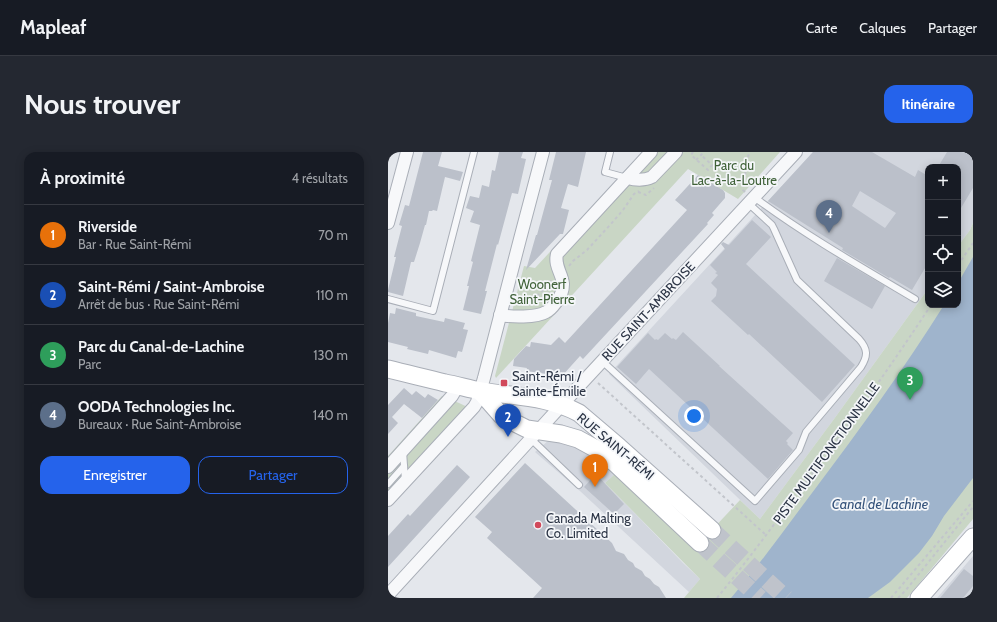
<!DOCTYPE html>
<html lang="fr">
<meta charset="utf-8">
<style>
body{margin:0;font-family:Cabin,sans-serif;background:#242831;color:#f1f3f6}
.controls{position:absolute;right:12px;top:12px;display:grid;overflow:hidden;border-radius:8px;box-shadow:0 2px 10px #0003}
.controls button{width:36px;height:36px;display:grid;place-items:center;padding:0;border:0;border-bottom:1px solid #363941;background:#171b24;color:#f1f3f6;font:20px sans-serif}
.you{position:absolute;left:306px;top:264px;width:14px;height:14px;margin:-10px;border:3px solid #fff;border-radius:50%;background:#1a73e8;box-shadow:0 0 0 6px #1a73e833}
.badge{display:grid;place-items:center;width:26px;height:26px;border-radius:50%;background:#2563eb;color:#fff;font-size:13px;font-weight:700}
.pin{position:absolute;translate:-50% -33px;filter:drop-shadow(0 1px 2px #0008)}
.pin::after{content:'';position:absolute;top:21px;width:14px;height:12px;background:inherit;clip-path:polygon(0 0,100% 0,50% 100%)}
.list{margin:0;padding:0;list-style:none}
h2{display:flex;justify-content:space-between;align-items:center;height:52px;margin:0;padding:0 16px;font-size:17px}
h2 small{font-size:13px;font-weight:400;color:#9ea1a6}
.list li{display:grid;grid-template-columns:26px 1fr auto;gap:12px;align-items:center;box-sizing:border-box;height:60px;padding:0 16px;border-top:1px solid #363941}
.list b{display:block;font-size:15px;white-space:nowrap}
.list p{margin:0;font-size:13px;white-space:nowrap;color:#9ea1a6}
.list em{font-size:13px;font-style:normal;color:#9ea1a6}
.actions{display:flex;gap:8px;padding:12px 16px}
.actions a{flex:1;padding:9px 0;border:1px solid #2563eb;border-radius:12px;text-align:center;font-size:14px;color:#2563eb}
.actions .main{background:#2563eb;color:#fff}
.icon{flex:none;width:22px;height:22px;fill:none;stroke:currentColor;stroke-width:2;stroke-linecap:round;stroke-linejoin:round}
.map{position:relative;flex:none;width:585px;height:446px;overflow:hidden;border-radius:12px}
header{display:flex;align-items:center;gap:24px;box-sizing:border-box;height:56px;padding:0 20px;background:#171b24;border-bottom:1px solid #363941}
header strong{font-size:19px}
nav{display:flex;gap:22px;margin-inline-start:auto;font-size:14px}
.intro{display:flex;align-items:center;justify-content:space-between;box-sizing:border-box;height:96px;padding:0 24px}
h1{margin:0;font-size:28px}
.button{padding:10px 18px;border-radius:12px;background:#2563eb;color:#fff;font-size:14px;font-weight:700}
main{display:flex;gap:24px;padding:0 24px}
aside{flex:1;background:#171b24;border-radius:12px;box-shadow:0 2px 10px #0003}
.map>svg:first-child{display:block}
</style>
<header>
<strong>Mapleaf</strong>
<nav><a>Carte</a><a>Calques</a><a>Partager</a></nav>
</header>
<div class="intro"><h1>Nous trouver</h1><a class="button">Itinéraire</a></div>
<main>
<aside>
<h2>À proximité<small>4 résultats</small></h2>
<ul class="list">
<li><span class="badge" style="background:#e8710a">1</span><div><b>Riverside</b><p>Bar · Rue Saint-Rémi</p></div><em>70 m</em></li>
<li><span class="badge" style="background:#1a4fb4">2</span><div><b>Saint-Rémi / Saint-Ambroise</b><p>Arrêt de bus · Rue Saint-Rémi</p></div><em>110 m</em></li>
<li><span class="badge" style="background:#2e9e5b">3</span><div><b>Parc du Canal-de-Lachine</b><p>Parc</p></div><em>130 m</em></li>
<li><span class="badge" style="background:#5c6f8a">4</span><div><b>OODA Technologies Inc.</b><p>Bureaux · Rue Saint-Ambroise</p></div><em>140 m</em></li>
</ul>
<div class="actions"><a class="main">Enregistrer</a><a>Partager</a></div>
</aside>
<div class="map">
<svg width="585" height="446" viewBox="0 0 585 446">
<rect width="100%" height="100%" fill="#e4e7ec"/>
<g fill="#d2d6de">
<polygon points="425,0 585,0 585,71 582,78 570,94 570,15 540,15 540,137 446,267 372,367 221,222"/>
<polygon points="160,289 169,290 193,297 204,303 228,321 217,331 295,411 312,427 301,440 192,339 147,300"/>
<polygon points="585,404 585,446 549,446"/>
</g>
<g fill="#c9d6c5">
<polygon points="255,0 392,0 350,47 300,17 108,226 107,224 136,114 147,116"/>
<polygon points="585,71 585,367 519,446 296,446 312,427 217,331 228,321 307,396 352,348 372,367 446,267 540,137 540,153 570,153 570,94 582,78"/>
<polygon points="54,244 71,251 88,259 0,355 0,304"/>
</g>
<path fill="#9fb4cc" d="M 585,105 L 585,326 L 556,364 L 544,384 L 531,401 L 502,430 L 480,446 L 343,446 C 373,411 399,374 427,337 C 472,277 516,217 556,153 L 570,153 L 570,131 Z"/>
<g fill="#bbc0ca" fill-rule="evenodd">
<polygon points="35,0 54,0 50,14 75,20 72,29 57,25 49,59 45,58 44,59 41,59 38,73 37,73 32,91 26,110 23,110 15,144 0,140 0,138 8,105 6,105 14,74 11,73 17,53 21,54"/>
<polygon points="111,0 135,0 133,6 138,7 130,42 124,41 110,93 109,92 97,139 99,139 93,162 75,158 81,134 79,134 85,110 83,109 92,73 82,70 86,59 78,56 82,44 91,46 94,33 101,35 104,18 107,19"/>
<polygon points="168,0 198,0 190,35 180,32 173,56 181,58 175,82 172,82 138,118 148,83 149,83 164,28 161,28"/>
<path d="M 425,0 L 484,0 L 527,25 L 530,18 L 540,24 L 540,111 L 524,138 L 502,125 L 501,126 L 454,98 L 455,96 L 380,49 ZM 472,39 L 508,61 L 497,76 L 464,54 Z"/>
<polygon points="559,0 585,0 585,36 570,61 570,15 550,15"/>
<polygon points="310,23 335,38 337,41 337,46 324,61 326,63 319,71 320,72 195,207 192,204 174,224 138,219 139,216 125,214 126,207 138,194 142,195 143,190 163,193 171,185 177,191 299,58 287,48"/>
<polygon points="364,68 383,85 358,112 467,213 434,250 361,182 360,183 323,149 328,144 329,137 323,131 330,123 327,121 329,120 322,113 337,97 333,92 335,90 341,93"/>
<polygon points="449,106 497,134 484,157 436,129"/>
<polygon points="8,156 28,161 28,164 56,170 57,166 77,171 75,177 80,178 74,200 70,199 68,206 41,198 40,202 19,197 20,195 0,190 0,171 2,161 7,162"/>
<polygon points="295,180 332,214 331,214 405,281 398,289 400,291 399,292 405,298 380,327 261,217 248,232 229,215 260,181 267,188 268,187 270,188 277,181 284,187 285,186 288,188"/>
<polygon points="16,236 24,243 28,239 37,246 40,242 50,248 34,266 16,252 4,265 10,271 0,282 0,253"/>
<polygon points="137,311 224,391 228,399 236,402 240,408 245,411 247,415 254,419 257,424 262,427 266,432 271,435 278,446 145,446 154,436 99,386 104,380 87,365"/>
<polygon points="69,313 82,325 0,415 0,384 20,362 22,364"/>
<polygon points="208,322 236,352 226,362 196,335"/>
<polygon points="576,417 585,424 585,434 575,446 552,446"/>
</g>
<g fill="none" stroke-linecap="round" stroke-linejoin="round">
<g stroke="#bfc3cb" stroke-width="17" stroke-dasharray="17 8" stroke-linecap="butt">
<polyline points="324,378 398,446"/>
<polyline points="312,391 372,446"/>
</g>
<g stroke="#a9aeb7" stroke-width="8">
<g id="service">
<polyline points="222,0 217,20 239,26"/>
<path d="M 366,45 C 417,83 473,115 527,147"/>
<polyline points="0,147 45,159 86,0"/>
<path d="M 214,209 L 367,349 L 411,298 L 418,280 L 473,215 C 480,204 480,197 471,187 L 409,128 L 386,77 L 384,73 L 360,51"/>
<polyline points="143,287 191,333"/>
<polyline points="15,299 17,328"/>
<polyline points="0,332 16,314"/>
</g>
</g>
<g stroke="#a9aeb7" stroke-width="14">
<g id="minor">
<polyline points="239,26 263,0"/>
<polyline points="0,71 19,0"/>
<path d="M 112,163 C 123,165 148,166 158,160 C 163,158 166,153 169,149 C 173,144 175,139 175,132 C 174,121 166,114 169,102 L 239,26 C 247,28 256,29 264,25 L 288,0"/>
<polyline points="0,315 64,244 70,234"/>
<polyline points="0,348 86,255 89,250 96,226 132,87 155,0"/>
<polyline points="0,443 192,233 408,0"/>
</g>
</g>
<g stroke="#a9aeb7" stroke-width="19">
<g id="secondary">
<path d="M 0,217 C 19,222 38,226 57,231 C 69,233 81,237 93,239 C 128,245 159,244 191,261 L 231,295 L 324,378"/>
<polyline points="92,239 113,263 127,271 139,277 173,282 190,287 212,299 227,311 312,391"/>
<polyline points="531,446 585,385"/>
</g>
</g>
<g stroke="#c2c5cb" stroke-width="2" stroke-dasharray="3 3" stroke-linecap="butt">
<polyline points="305,0 303,3 320,18 324,13 313,3"/>
<polyline points="308,8 316,0"/>
<polyline points="250,40 258,43 266,36"/>
<polyline points="357,40 355,38 355,34 361,0"/>
<polyline points="570,113 585,91"/>
<polyline points="181,114 185,109 199,98 222,73 235,58 246,42 251,39"/>
<polyline points="141,153 164,128"/>
<polyline points="210,231 378,383"/>
<path d="M 329,446 C 355,414 380,381 404,348 C 453,284 499,220 543,153"/>
<polyline points="503,446 585,349"/>
<polyline points="510,446 518,438 585,355"/>
</g>
<use href="#service" stroke="#f7f8fa" stroke-width="6"/>
<use href="#minor" stroke="#f7f8fa" stroke-width="12"/>
<use href="#secondary" stroke="#fff" stroke-width="17"/>
</g>
<g fill="#d1495b" stroke="#f4f6f9" stroke-width="1.5">
<rect x="112" y="227" width="8" height="8" rx="2"/>
<circle cx="150" cy="373" r="4"/>
</g>
<g text-anchor="middle" stroke-width="3.5" stroke-linejoin="round" paint-order="stroke">
<g font-size="13" fill="#3f6138" stroke="#f4f6f9">
<text x="346" y="18">Parc du<tspan x="346" dy="15">Lac-à-la-Loutre</tspan></text>
<text x="154" y="137">Woonerf<tspan x="154" dy="15">Saint-Pierre</tspan></text>
</g>
<g font-size="13" fill="#2b3445" stroke="#f4f6f9">
<text transform="translate(260 159) rotate(-47)" y="5">RUE SAINT-AMBROISE</text>
<text transform="translate(228 294) rotate(40)" y="5">RUE SAINT-RÉMI</text>
<text transform="translate(438 301) rotate(-54)" y="5">PISTE MULTIFONCTIONNELLE</text>
</g>
<g font-size="13" fill="#2b3445" stroke="#f4f6f9" text-anchor="start">
<text x="124" y="229">Saint-Rémi /<tspan x="124" dy="15">Sainte-Émilie</tspan></text>
<text x="158" y="371">Canada Malting<tspan x="158" dy="15">Co. Limited</tspan></text>
</g>
<g font-size="14" font-style="italic" fill="#34527a" stroke="#f4f6f9">
<text x="492" y="357">Canal de Lachine</text>
</g>
</g>
</svg>
<div class="controls">
<button>+</button>
<button>−</button>
<button><svg class="icon" aria-label="locate" viewBox="0 0 24 24"><circle cx="12" cy="12" r="6"/><path d="M12 2v4M12 18v4M2 12h4M18 12h4"/></svg></button>
<button><svg class="icon" aria-label="layers" viewBox="0 0 24 24"><path d="M12 4l9 5-9 5-9-5zM3 14l9 5 9-5"/></svg></button>
</div>
<div class="you"></div>
<div class="pin badge" style="left:207px;top:335px;background:#e8710a">1</div>
<div class="pin badge" style="left:120px;top:285px;background:#1a4fb4">2</div>
<div class="pin badge" style="left:522px;top:248px;background:#2e9e5b">3</div>
<div class="pin badge" style="left:441px;top:81px;background:#5c6f8a">4</div>
</div>
</main>
